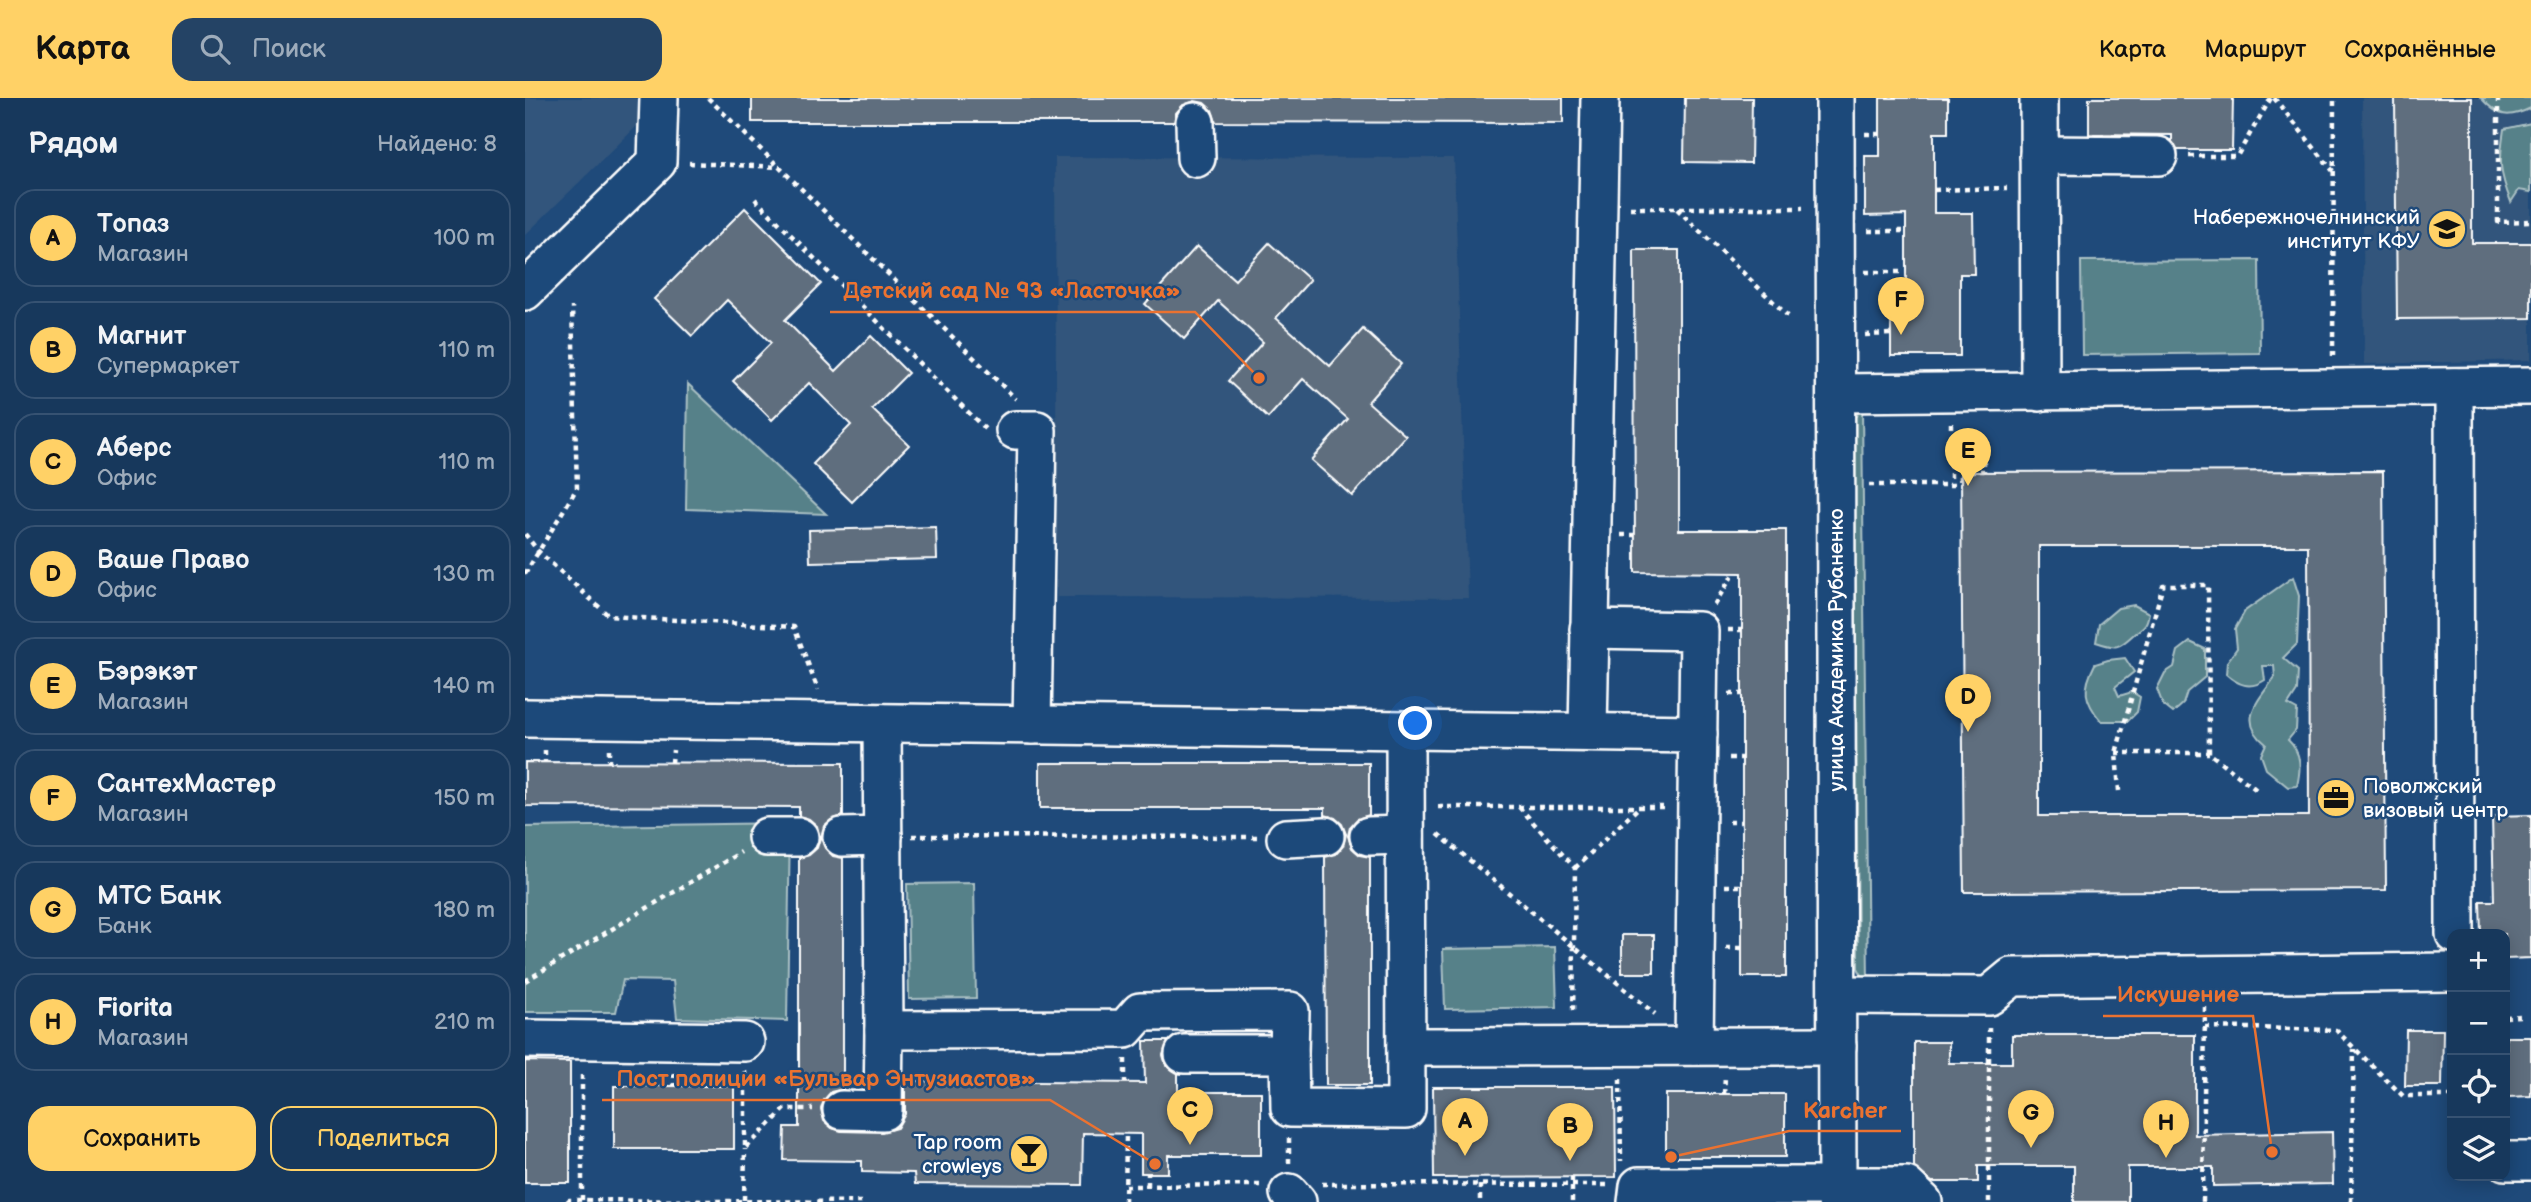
<!DOCTYPE html>
<html lang="ru">
<meta charset="utf-8">
<style>
body{margin:0;font-family:"Balsamiq Sans",sans-serif;background:#244365;color:#f1f3f6}
.controls{position:absolute;right:21px;bottom:21px;display:grid;overflow:hidden;border-radius:14px;box-shadow:0 4px 18px #0003}
.controls button{width:63px;height:63px;display:grid;place-items:center;padding:0;border:0;border-bottom:2px solid #365272;background:#17385c;color:#f1f3f6;font:35px sans-serif}
.you{position:absolute;left:891px;top:626px;width:24px;height:24px;margin:-18px;border:5px solid #fff;border-radius:50%;background:#1a73e8;box-shadow:0 0 0 10px #1a73e833}
.badge{display:grid;place-items:center;width:46px;height:46px;border-radius:50%;background:#ffd166;color:#111;font-size:23px;font-weight:700}
.pin{position:absolute;translate:-50% -58px;filter:drop-shadow(0 2px 4px #0008)}
.pin::after{content:'';position:absolute;top:37px;width:24px;height:21px;background:inherit;clip-path:polygon(0 0,100% 0,50% 100%)}
.list{margin:0;padding:0;list-style:none}
h2{display:flex;justify-content:space-between;align-items:center;height:91px;margin:0;padding:0 28px;font-size:30px}
h2 small{font-size:23px;font-weight:400;color:#9eacbb}
.list li{display:grid;grid-template-columns:46px 1fr auto;gap:21px;align-items:center;box-sizing:border-box;height:98px;margin:0 14px 14px;padding:0 14px;border:2px solid #365272;border-radius:21px}
.list b{display:block;font-size:26px;white-space:nowrap}
.list p{margin:0;font-size:23px;white-space:nowrap;color:#9eacbb}
.list em{font-size:23px;font-style:normal;color:#9eacbb}
.actions{display:flex;gap:14px;padding:21px 28px}
.actions a{flex:1;padding:16px 0;border:2px solid #ffd166;border-radius:21px;text-align:center;font-size:24px;color:#ffd166}
.actions .main{background:#ffd166;color:#111}
.icon{flex:none;width:38px;height:38px;fill:none;stroke:currentColor;stroke-width:2;stroke-linecap:round;stroke-linejoin:round}
.map{position:relative;flex:none;width:2006px;height:1104px;overflow:hidden}
header{display:flex;align-items:center;gap:42px;box-sizing:border-box;height:98px;padding:0 35px;background:#ffd166;color:#111}
header strong{font-size:33px}
nav{display:flex;gap:38px;margin-inline-start:auto;font-size:24px}
.search{width:490px;height:63px;background:#244365;display:flex;align-items:center;gap:18px;box-sizing:border-box;padding:0 24px;border-radius:21px;color:#9eacbb;font-size:26px}
main{display:flex}
aside{flex:1;background:#17385c}
.map>svg:first-child{display:block}
</style>
<header>
<strong>Карта</strong>
<div class="search"><svg class="icon" aria-label="search" viewBox="0 0 24 24"><circle cx="10" cy="10" r="6"/><path d="M15 15l6 6"/></svg>Поиск</div>
<nav><a>Карта</a><a>Маршрут</a><a>Сохранённые</a></nav>
</header>
<main>
<aside>
<h2>Рядом<small>Найдено: 8</small></h2>
<ul class="list">
<li><span class="badge">A</span><div><b>Топаз</b><p>Магазин</p></div><em>100 m</em></li>
<li><span class="badge">B</span><div><b>Магнит</b><p>Супермаркет</p></div><em>110 m</em></li>
<li><span class="badge">C</span><div><b>Аберс</b><p>Офис</p></div><em>110 m</em></li>
<li><span class="badge">D</span><div><b>Ваше Право</b><p>Офис</p></div><em>130 m</em></li>
<li><span class="badge">E</span><div><b>Бэрэкэт</b><p>Магазин</p></div><em>140 m</em></li>
<li><span class="badge">F</span><div><b>СантехМастер</b><p>Магазин</p></div><em>150 m</em></li>
<li><span class="badge">G</span><div><b>МТС Банк</b><p>Банк</p></div><em>180 m</em></li>
<li><span class="badge">H</span><div><b>Fiorita</b><p>Магазин</p></div><em>210 m</em></li>
</ul>
<div class="actions"><a class="main">Сохранить</a><a>Поделиться</a></div>
</aside>
<div class="map">
<svg width="2006" height="1104" viewBox="0 0 2006 1104">
<rect width="100%" height="100%" fill="#1f4a7a"/>
<filter id="ink" filterUnits="userSpaceOnUse"><feTurbulence type="fractalNoise" baseFrequency=".0143" numOctaves="2"/><feDisplacementMap in="SourceGraphic" scale="14" xChannelSelector="R" yChannelSelector="G"/><feConvolveMatrix kernelMatrix="1 2 1 2 8 2 1 2 1" color-interpolation-filters="sRGB"/></filter>
<g filter="url(#ink)">
<g fill="#32557b">
<polygon points="0,0 112,0 112,28 0,137"/>
<polygon points="1837,0 2006,0 2006,262 1839,266"/>
<polygon points="530,59 929,60 943,500 532,499"/>
</g>
<g fill="#568189" stroke="#aac0c4" stroke-width="2">
<path d="M 1956,0 L 2006,0 L 2006,10 C 1983,21 1973,19 1956,0 Z"/>
<path d="M 2006,25 L 2006,94 L 1994,92 L 1986,104 C 1974,74 1974,63 1979,31 Z"/>
<polygon points="1734,162 1735,255 1557,257 1556,163"/>
<polygon points="163,286 301,416 161,411"/>
<polygon points="1337,309 1343,888 1333,870 1329,321"/>
<path d="M 1768,479 L 1774,498 L 1772,546 L 1758,560 L 1773,573 L 1772,593 L 1763,607 L 1772,612 L 1771,632 L 1763,642 C 1777,655 1776,670 1772,688 L 1763,689 L 1741,671 L 1736,657 L 1741,646 C 1711,622 1734,602 1750,579 L 1749,568 L 1738,568 L 1740,582 C 1725,592 1713,587 1701,576 L 1702,564 L 1712,550 L 1710,531 L 1720,513 Z"/>
<path d="M 1609,507 L 1624,515 C 1621,530 1619,527 1608,537 C 1593,551 1592,551 1571,544 L 1574,526 L 1593,510 Z"/>
<polygon points="1665,544 1680,551 1680,579 1662,594 1658,606 1648,615 1638,607 1632,591 1640,575 1649,569 1653,553"/>
<path d="M 1600,560 L 1609,574 L 1590,589 L 1594,598 L 1607,594 L 1615,599 L 1612,614 L 1603,623 L 1576,623 C 1559,602 1557,591 1570,566 L 1583,562 Z"/>
<polygon points="265,725 262,923 152,920 148,883 98,882 91,914 0,914 0,729"/>
<polygon points="449,785 451,900 384,901 382,786"/>
<polygon points="1030,849 1032,909 920,911 918,851"/>
</g>
<g fill="#5e6e7e" stroke="#fff" stroke-width="2" fill-rule="evenodd">
<polygon points="227,0 1038,0 1038,25 691,24 687,12 679,5 670,3 658,7 651,15 649,24 227,24"/>
<polygon points="1160,0 1227,0 1226,65 1159,64"/>
<polygon points="1355,0 1423,0 1423,35 1409,35 1409,115 1448,115 1449,176 1435,176 1435,258 1366,258 1366,198 1381,198 1381,117 1340,118 1340,58 1355,58"/>
<polygon points="1564,0 1708,0 1707,52 1652,52 1647,44 1647,37 1564,36"/>
<polygon points="1870,0 1947,0 1947,145 2006,145 2006,220 1872,221"/>
<polygon points="220,110 296,186 260,222 311,273 346,238 383,275 347,311 384,347 327,404 288,366 326,327 284,285 247,322 208,283 246,245 202,202 167,238 129,201"/>
<polygon points="744,145 785,182 751,220 805,268 838,231 876,266 843,304 881,338 827,398 786,362 823,321 778,281 743,320 703,283 738,244 693,203 659,241 620,206 672,148 710,182"/>
<polygon points="1109,152 1154,152 1154,432 1261,432 1261,879 1217,879 1217,475 1110,474"/>
<path d="M 1858,373 L 1861,792 L 1439,794 L 1436,374 ZM 1514,448 L 1783,448 L 1784,718 L 1514,718 Z"/>
<polygon points="411,429 412,461 285,464 284,432"/>
<polygon points="0,664 318,665 318,718 306,722 299,728 296,739 300,750 308,758 318,760 318,991 306,994 299,1002 296,1011 299,1023 307,1030 316,1033 357,1034 372,1030 380,1016 380,983 620,985 619,943 643,943 638,957 641,967 653,975 653,994 736,994 736,1057 643,1057 643,1075 616,1075 616,1036 558,1035 557,1087 390,1086 389,1075 337,1074 337,1063 259,1062 260,1029 274,1029 274,760 284,757 292,750 295,740 292,728 284,721 274,718 274,709 0,708"/>
<polygon points="515,665 844,665 844,717 832,721 825,729 823,738 827,750 835,757 845,759 845,987 801,987 800,759 811,756 818,748 821,736 817,726 810,720 800,717 800,710 515,710"/>
<polygon points="2006,717 2006,860 1980,861 1980,836 1956,836 1955,803 1969,803 1967,718"/>
<rect x="1097" y="837" width="32" height="38"/>
<polygon points="1881,932 1918,932 1917,988 1880,988"/>
<polygon points="1487,937 1670,937 1670,1037 1807,1034 1808,1086 1688,1088 1688,1069 1603,1069 1603,1104 1549,1104 1549,1068 1453,1068 1453,1084 1407,1084 1389,1070 1389,944 1424,944 1424,965 1487,965"/>
<polygon points="1981,939 2006,939 2006,998 1983,999"/>
<polygon points="0,963 45,964 45,1085 0,1085"/>
<rect x="89" y="988" width="120" height="63"/>
<polygon points="908,989 1090,989 1091,1079 909,1080"/>
<rect x="1141" y="996" width="119" height="63"/>
</g>
<g fill="none" stroke-linecap="round" stroke-linejoin="round">
<g stroke="#fff" stroke-width="42">
<g id="minor">
<polyline points="1310,0 1312,1104"/>
<polyline points="1514,0 1515,294"/>
<polyline points="670,24 671,60"/>
<polyline points="1514,57 1633,58"/>
<polyline points="0,193 132,64 134,0"/>
<polyline points="1929,289 1930,836"/>
<polyline points="1311,295 2006,288"/>
<polyline points="490,332 512,332 507,627"/>
<polyline points="1064,531 1174,533 1169,948"/>
<polyline points="0,620 1173,636"/>
<polyline points="357,625 359,932 600,931 615,914 765,913 764,956"/>
<polyline points="1063,634 1075,0"/>
<polyline points="844,738 880,737"/>
<polyline points="242,739 274,739"/>
<polyline points="317,739 358,738"/>
<polyline points="761,740 800,738"/>
<polyline points="1312,897 1464,898 1487,879 1927,874"/>
<polyline points="0,941 220,944"/>
<polyline points="881,949 1312,948"/>
<polyline points="659,956 764,956 765,1010 881,1011 880,632"/>
<polyline points="317,1012 358,1013 359,932"/>
<polyline points="1980,1063 2006,1063"/>
<polyline points="764,1095 772,1104"/>
<polyline points="1112,1104 1114,1088 1381,1088 1398,1104"/>
</g>
</g>
<g stroke="#fff" stroke-width="4.5" stroke-dasharray="5 5" stroke-linecap="butt">
<polyline points="183,0 254,69"/>
<polyline points="1749,0 1808,73"/>
<polyline points="1973,0 1973,124 2006,123"/>
<polyline points="1340,36 1355,36"/>
<polyline points="1664,58 1712,58 1746,0"/>
<polyline points="164,65 254,69 491,301"/>
<polyline points="1409,92 1482,90"/>
<polyline points="230,101 460,331"/>
<polyline points="1105,110 1278,110"/>
<polyline points="1152,111 1263,218"/>
<polyline points="1343,133 1381,133"/>
<polyline points="1340,174 1381,174"/>
<polyline points="1340,237 1366,236"/>
<polyline points="1808,258 1809,0"/>
<polyline points="1426,325 1426,387"/>
<polyline points="1426,365 1459,365 1459,373 1435,373 1435,387"/>
<polyline points="1344,387 1436,387"/>
<polyline points="0,436 13,453 84,518 269,529 293,592"/>
<polyline points="1096,437 1109,437"/>
<polyline points="0,476 52,390 47,209"/>
<polyline points="1189,507 1209,475"/>
<polyline points="1203,532 1217,532"/>
<polyline points="1204,596 1217,596"/>
<polyline points="84,651 84,665"/>
<polyline points="20,652 20,665"/>
<polyline points="1591,655 1684,655"/>
<polyline points="1204,660 1217,660"/>
<polyline points="147,665 148,652"/>
<polyline points="1594,693 1591,655 1638,487 1683,487 1684,655 1733,693"/>
<polyline points="913,709 1142,709"/>
<polyline points="994,709 1050,770 1048,916"/>
<polyline points="1204,724 1217,724"/>
<polyline points="913,736 1130,916"/>
<polyline points="387,738 732,739"/>
<polyline points="1050,770 1113,710"/>
<polyline points="1200,788 1217,788"/>
<polyline points="1201,850 1217,850"/>
<polyline points="0,883 216,754"/>
<polyline points="1980,919 1996,918"/>
<polyline points="1680,929 1811,932 1878,998 1927,998"/>
<polyline points="600,961 600,984"/>
<polyline points="220,973 220,1051 260,1011 288,1011"/>
<polyline points="149,975 149,988"/>
<polyline points="1095,981 1096,1063"/>
<polyline points="1199,996 1200,979"/>
<polyline points="764,1065 764,1039"/>
<polyline points="1047,1079 1047,1104"/>
<polyline points="797,1086 1083,1087"/>
<polyline points="955,1087 955,1104"/>
<polyline points="600,1088 736,1087"/>
<polyline points="623,1088 623,1075"/>
<polyline points="57,1102 57,973"/>
<polyline points="219,1102 220,1051"/>
<polyline points="42,1104 44,1102 340,1104"/>
<polyline points="600,1104 601,1036"/>
<polyline points="1464,1104 1464,930"/>
<polyline points="1678,1104 1680,909"/>
<polyline points="1826,1104 1829,951"/>
</g>
<use href="#minor" stroke="#1f4a7a" stroke-width="37"/>
</g>
</g>
<defs>
<g id="university-disc" transform="scale(2.0125)"><circle r="9.5" fill="#ffd166" stroke="#1f4a7a"/><path d="M0-5L7-2L0 1L-7-2ZM-4 1L0 2.5L4 1V4Q0 6-4 4Z" fill="#111"/></g>
<g id="office-disc" transform="scale(2.0125)"><circle r="9.5" fill="#ffd166" stroke="#1f4a7a"/><path d="M-6-3h4V-5.5h4V-3h4V5H-6ZM-1-4.5V-3h2v-1.5ZM-6 0V1H6V0Z" fill="#111"/></g>
<g id="bar-disc" transform="scale(2.0125)"><circle r="9.5" fill="#ffd166" stroke="#1f4a7a"/><path d="M-6-5H6L.8 .8V4.5H3.5V6h-7V4.5H-.8V.8Z" fill="#111"/></g>
</defs>
<g fill-rule="evenodd">
<use href="#university-disc" x="1922" y="131"/>
<use href="#office-disc" x="1811" y="700"/>
<use href="#bar-disc" x="504" y="1056"/>
</g>
<g text-anchor="middle" stroke-width="5" stroke-linejoin="round" paint-order="stroke">
<g font-size="21" fill="#fff" stroke="#1f4a7a" text-anchor="end">
<text x="1895" y="126">Набережночелнинский<tspan x="1895" dy="24">институт КФУ</tspan></text>
<text x="1838" y="695" text-anchor="start">Поволжский<tspan x="1838" dy="24">визовый центр</tspan></text>
<text x="477" y="1051">Tap room<tspan x="477" dy="24">сrowleys</tspan></text>
</g>
<g font-size="21" fill="#fff" stroke="#1f4a7a">
<text transform="translate(1311 552) rotate(-90)" y="7">улица Академика Рубаненко</text>
</g>
</g>
<path fill="none" stroke="#eb7230" stroke-width="2.5" d="M734 280L670 214H305M1747 1054L1728 918H1578M630 1066L525 1002H77M1146 1059L1264 1033H1376"/>
<g fill="#eb7230" stroke="#1f4a7a" stroke-width="2.5">
<circle cx="734" cy="280" r="7"/>
<circle cx="1747" cy="1054" r="7"/>
<circle cx="630" cy="1066" r="7"/>
<circle cx="1146" cy="1059" r="7"/>
</g>
<g font-size="23" text-anchor="middle" font-weight="bold" fill="#eb7230" stroke="#1f4a7a" stroke-width="5" stroke-linejoin="round" paint-order="stroke">
<text x="487" y="200">Детский сад № 93 «Ласточка»</text>
<text x="1653" y="904">Искушение</text>
<text x="301" y="988">Пост полиции «Бульвар Энтузиастов»</text>
<text x="1320" y="1020">Karcher</text>
</g>
</svg>
<div class="controls">
<button>+</button>
<button>−</button>
<button><svg class="icon" aria-label="locate" viewBox="0 0 24 24"><circle cx="12" cy="12" r="6"/><path d="M12 2v4M12 18v4M2 12h4M18 12h4"/></svg></button>
<button><svg class="icon" aria-label="layers" viewBox="0 0 24 24"><path d="M12 4l9 5-9 5-9-5zM3 14l9 5 9-5"/></svg></button>
</div>
<div class="you"></div>
<div class="pin badge" style="left:940px;top:1058px">A</div>
<div class="pin badge" style="left:1045px;top:1063px">B</div>
<div class="pin badge" style="left:665px;top:1047px">C</div>
<div class="pin badge" style="left:1443px;top:634px">D</div>
<div class="pin badge" style="left:1443px;top:388px">E</div>
<div class="pin badge" style="left:1376px;top:237px">F</div>
<div class="pin badge" style="left:1506px;top:1050px">G</div>
<div class="pin badge" style="left:1641px;top:1060px">H</div>
</div>
</main>
